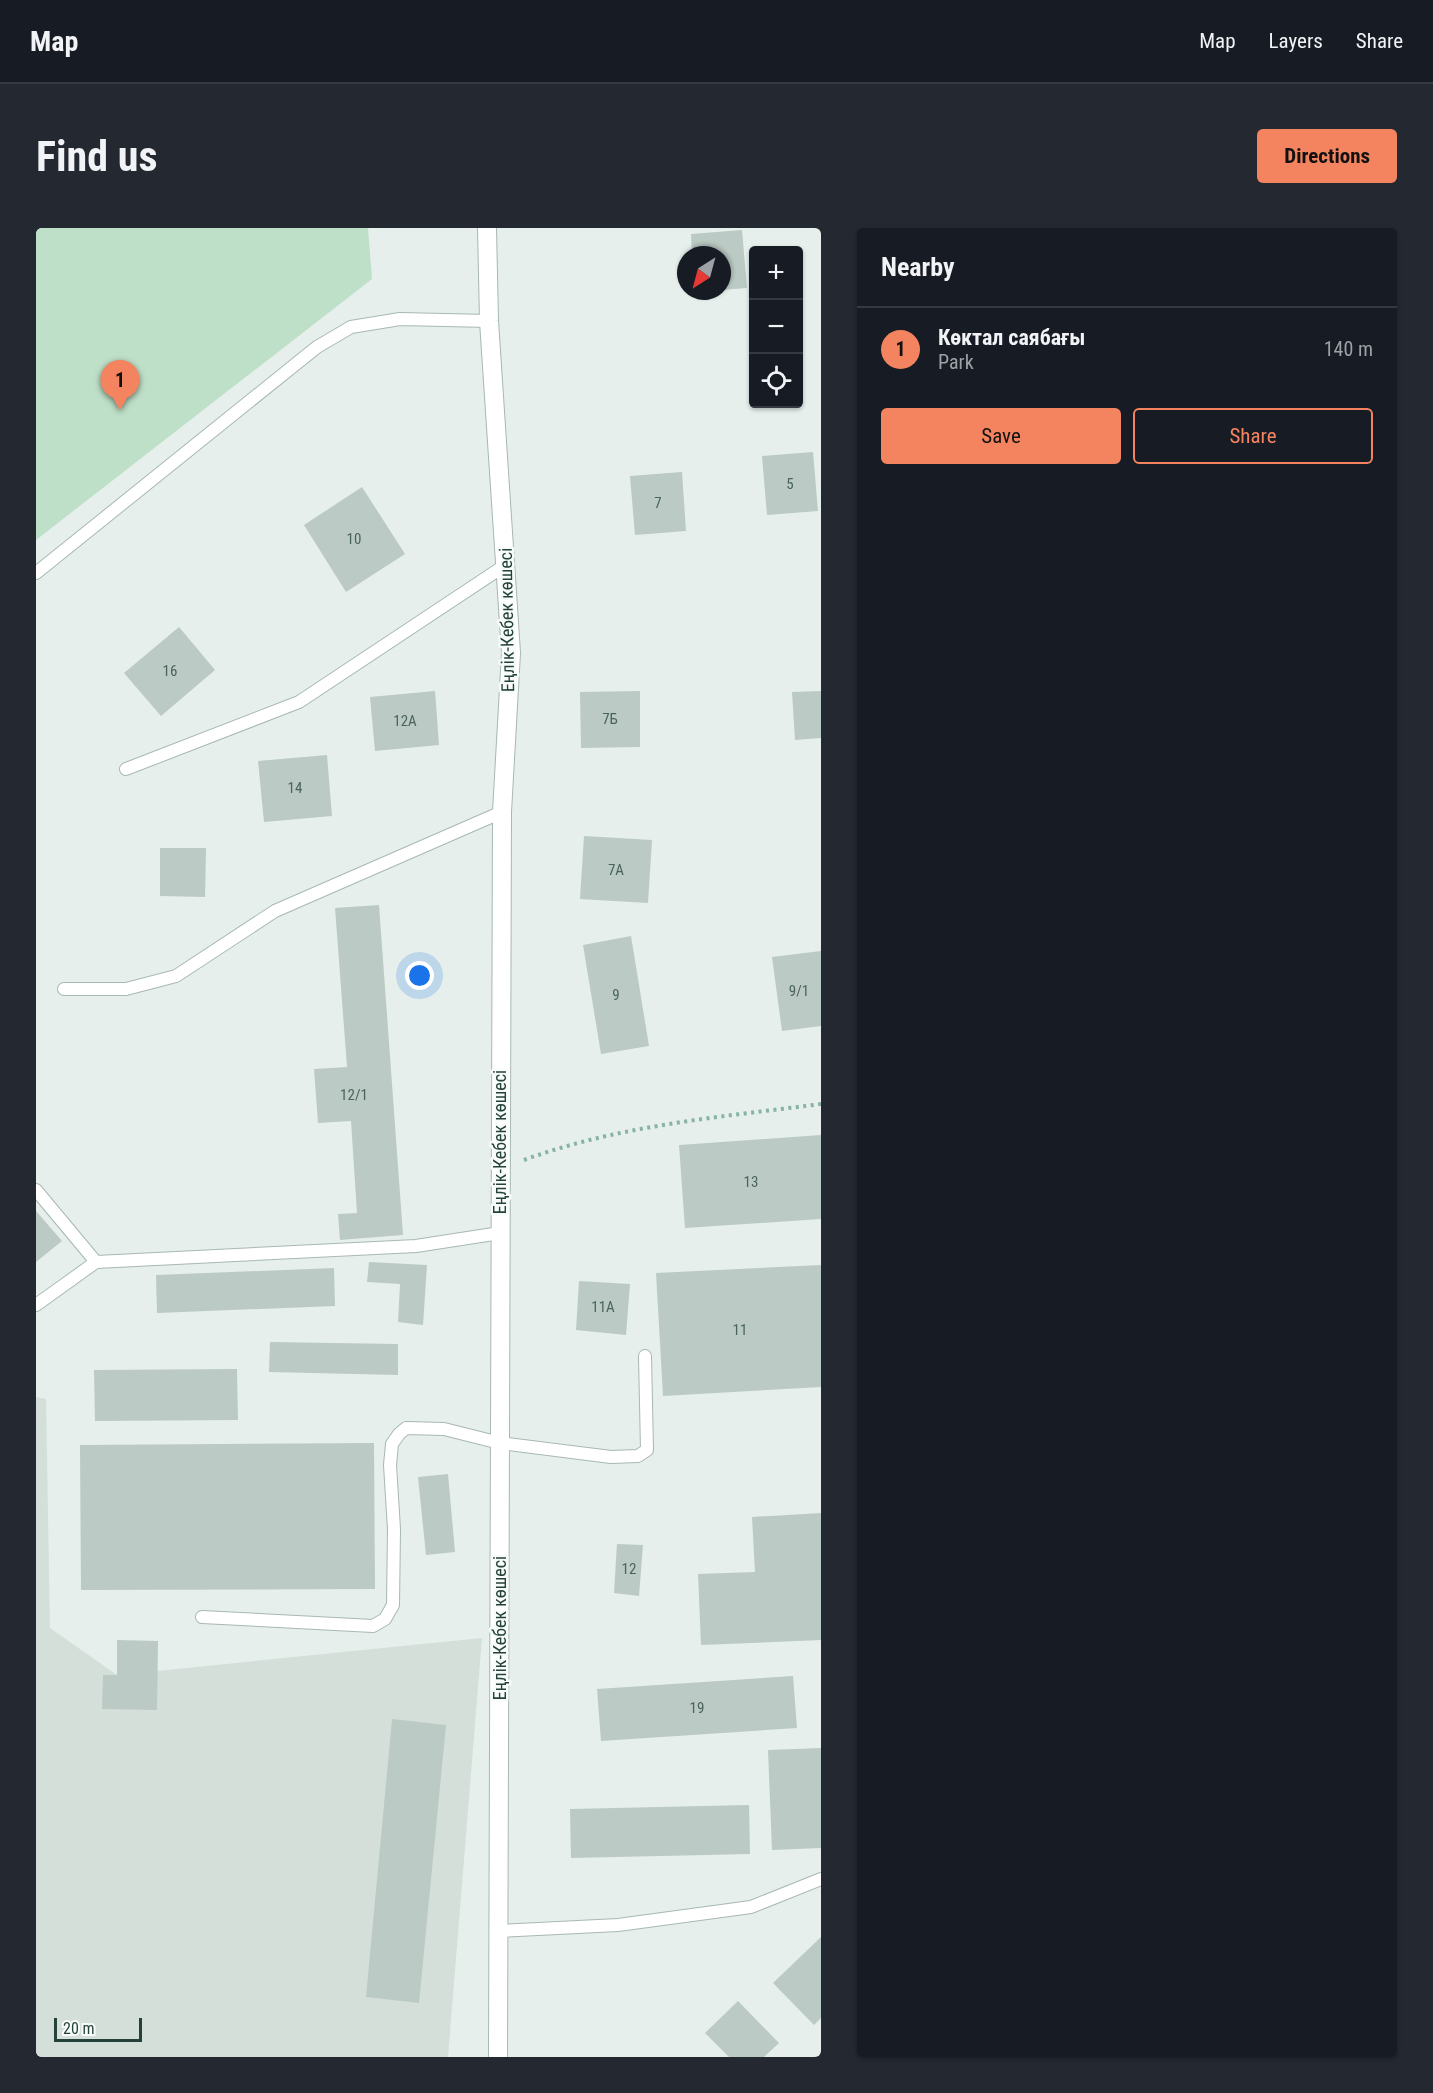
<!DOCTYPE html>
<meta charset="utf-8">
<style>
body{margin:0;font-family:"Roboto Condensed",sans-serif;background:#242831;color:#f1f3f6}
.controls{position:absolute;right:18px;top:18px;display:grid;overflow:hidden;border-radius:6px;box-shadow:0 2px 4px #0004}
.controls button{width:54px;height:54px;display:grid;place-items:center;padding:0;border:0;border-bottom:2px solid #363941;background:#171b24;color:#f1f3f6;font:30px sans-serif}
.compass{position:absolute;left:641px;top:18px;width:54px;height:54px;border-radius:50%;background:#171b24;box-shadow:0 2px 4px #0004;rotate:216deg}
.scale{position:absolute;left:18px;bottom:15px;width:88px;box-sizing:border-box;padding-left:6px;border:3px solid #24423a;border-top:0;font-size:16px;line-height:21px;white-space:nowrap;color:#24423a;-webkit-text-stroke:4px #f7fbf9;paint-order:stroke}
.you{position:absolute;left:384px;top:748px;width:21px;height:21px;margin:-15px;border:4px solid #fff;border-radius:50%;background:#1a73e8;box-shadow:0 0 0 9px #1a73e833}
.badge{display:grid;place-items:center;width:39px;height:39px;border-radius:50%;background:#f4845f;color:#111;font-size:20px;font-weight:700}
.pin{position:absolute;translate:-50% -50px;filter:drop-shadow(0 2px 3px #0008)}
.pin::after{content:'';position:absolute;top:32px;width:21px;height:18px;background:inherit;clip-path:polygon(0 0,100% 0,50% 100%)}
.list{margin:0;padding:0;list-style:none}
h2{display:flex;justify-content:space-between;align-items:center;height:78px;margin:0;padding:0 24px;font-size:26px}
h2 small{font-size:20px;font-weight:400;color:#9ea1a6}
.list li{display:grid;grid-template-columns:39px 1fr auto;gap:18px;align-items:center;box-sizing:border-box;height:84px;padding:0 24px;border-top:2px solid #363941}
.list b{display:block;font-size:22px;white-space:nowrap}
.list p{margin:0;font-size:20px;white-space:nowrap;color:#9ea1a6}
.list em{font-size:20px;font-style:normal;color:#9ea1a6}
.actions{display:flex;gap:12px;padding:18px 24px}
.actions a{flex:1;padding:14px 0;border:2px solid #f4845f;border-radius:6px;text-align:center;font-size:21px;color:#f4845f}
.actions .main{background:#f4845f;color:#111}
.icon{flex:none;width:33px;height:33px;fill:none;stroke:currentColor;stroke-width:2;stroke-linecap:round;stroke-linejoin:round}
.map{position:relative;flex:none;width:785px;height:1829px;overflow:hidden;border-radius:6px}
header{display:flex;align-items:center;gap:36px;box-sizing:border-box;height:84px;padding:0 30px;background:#171b24;border-bottom:2px solid #363941}
header strong{font-size:28px}
nav{display:flex;gap:33px;margin-inline-start:auto;font-size:21px}
.intro{display:flex;align-items:center;justify-content:space-between;box-sizing:border-box;height:144px;padding:0 36px}
h1{margin:0;font-size:42px}
.button{padding:15px 27px;border-radius:6px;background:#f4845f;color:#111;font-size:21px;font-weight:700}
main{display:flex;gap:36px;padding:0 36px}
aside{flex:1;background:#171b24;border-radius:6px;box-shadow:0 2px 4px #0004}
.map>svg:first-child{display:block}
</style>
<header>
<strong>Map</strong>
<nav><a>Map</a><a>Layers</a><a>Share</a></nav>
</header>
<div class="intro"><h1>Find us</h1><a class="button">Directions</a></div>
<main>
<div class="map">
<svg width="785" height="1829" viewBox="0 0 785 1829">
<rect width="100%" height="100%" fill="#e6efeb"/>
<polygon fill="#d4dfda" points="0,1169 10,1171 14,1400 81,1447 446,1410 412,1829 0,1829"/>
<polygon fill="#bfe0c8" points="0,0 332,0 336,51 0,312"/>
<g fill="#bbcac4">
<polygon points="706,2 711,60 686,62 686,27 656,27 655,6"/>
<polygon points="777,224 782,283 731,287 726,228"/>
<polygon points="646,244 650,303 599,307 594,248"/>
<polygon points="326,259 369,326 310,364 268,297"/>
<polygon points="143,399 179,442 125,488 88,445"/>
<polygon points="399,463 403,517 339,523 334,469"/>
<polygon points="604,463 604,519 545,520 544,464"/>
<polygon points="785,463 785,510 759,512 756,464"/>
<polygon points="291,527 296,588 228,594 222,533"/>
<polygon points="548,608 616,612 612,675 544,671"/>
<polygon points="124,620 170,620 169,669 124,668"/>
<polygon points="343,677 367,1007 304,1012 302,986 321,985 315,893 282,895 278,841 311,839 299,680"/>
<polygon points="595,708 613,818 565,826 547,717"/>
<polygon points="785,723 785,798 746,803 736,729"/>
<polygon points="785,907 785,991 649,1000 643,917"/>
<polygon points="0,983 26,1013 0,1034"/>
<polygon points="333,1034 391,1037 387,1097 362,1094 364,1056 331,1054"/>
<polygon points="785,1037 785,1159 627,1168 620,1045"/>
<polygon points="298,1040 299,1078 121,1085 120,1047"/>
<polygon points="543,1053 594,1056 590,1107 540,1102"/>
<polygon points="234,1114 362,1116 362,1147 233,1144"/>
<polygon points="201,1141 202,1192 59,1193 58,1142"/>
<polygon points="338,1215 339,1361 45,1362 44,1217"/>
<polygon points="412,1246 419,1324 390,1327 382,1249"/>
<polygon points="785,1285 785,1412 665,1417 662,1346 719,1344 716,1289"/>
<polygon points="581,1316 607,1317 603,1368 578,1365"/>
<polygon points="81,1412 122,1413 121,1482 66,1481 67,1447 81,1447"/>
<polygon points="757,1448 761,1500 565,1513 561,1461"/>
<polygon points="356,1491 410,1497 383,1775 330,1769"/>
<polygon points="785,1520 785,1620 736,1622 732,1522"/>
<polygon points="713,1577 714,1626 535,1630 534,1581"/>
<polygon points="785,1709 785,1790 778,1797 737,1755"/>
<polygon points="702,1773 743,1815 728,1829 693,1829 669,1805"/>
</g>
<g fill="none" stroke-linecap="round" stroke-linejoin="round">
<g stroke="#a8b8b2" stroke-width="14">
<g id="lane">
<polyline points="0,345 281,119 315,99 364,91 453,93"/>
<polyline points="90,541 263,474 471,336"/>
<polyline points="28,761 90,761 140,748 239,683 466,584"/>
<polyline points="0,962 60,1034"/>
<polyline points="0,1077 60,1034 380,1018 464,1005"/>
<polyline points="166,1389 337,1398 349,1391 357,1377 358,1301 354,1237 356,1216 363,1206 370,1200 408,1201 464,1215 575,1229 602,1228 611,1222 609,1128"/>
<polyline points="463,1703 582,1697 715,1679 785,1651"/>
</g>
</g>
<g stroke="#a8b8b2" stroke-width="20">
<polyline id="street" points="451,0 453,93 475,425 466,584 462,1829"/>
</g>
<path stroke="#86b3a5" stroke-width="4" stroke-dasharray="3 4.5" stroke-linecap="butt" d="M 488,932 C 583,897 685,889 785,876"/>
<use href="#lane" stroke="#fff" stroke-width="12"/>
<use href="#street" stroke="#fff" stroke-width="18"/>
</g>
<g text-anchor="middle" stroke-width="5" stroke-linejoin="round" paint-order="stroke">
<g font-size="15" fill="#4a645c">
<text x="754" y="261">5</text>
<text x="622" y="280">7</text>
<text x="318" y="316">10</text>
<text x="134" y="448">16</text>
<text x="574" y="496">7Б</text>
<text x="369" y="498">12А</text>
<text x="259" y="565">14</text>
<text x="580" y="647">7А</text>
<text x="763" y="768">9/1</text>
<text x="580" y="772">9</text>
<text x="318" y="872">12/1</text>
<text x="715" y="959">13</text>
<text x="567" y="1084">11А</text>
<text x="704" y="1107">11</text>
<text x="593" y="1346">12</text>
<text x="661" y="1485">19</text>
</g>
<g font-size="18" fill="#24423a" stroke="#f7fbf9">
<text transform="translate(471 392) rotate(-91)" y="6">Еңлік-Кебек көшесі</text>
<text transform="translate(464 914) rotate(-90)" y="6">Еңлік-Кебек көшесі</text>
<text transform="translate(464 1400) rotate(-90)" y="6">Еңлік-Кебек көшесі</text>
</g>
</g>
</svg>
<div class="controls">
<button>+</button>
<button>−</button>
<button><svg class="icon" aria-label="locate" viewBox="0 0 24 24"><circle cx="12" cy="12" r="6"/><path d="M12 2v4M12 18v4M2 12h4M18 12h4"/></svg></button>
</div>
<svg class="compass" viewBox="-18 -18 36 36"><path d="M0-13l5 13h-10z" fill="#e53935"/><path d="M0 13l5-13h-10z" fill="#9ea1a6"/></svg>
<div class="scale">20 m</div>
<div class="you"></div>
<div class="pin badge" style="left:84px;top:182px">1</div>
</div>
<aside>
<h2>Nearby<small></small></h2>
<ul class="list">
<li><span class="badge">1</span><div><b>Көктал саябағы</b><p>Park</p></div><em>140 m</em></li>
</ul>
<div class="actions"><a class="main">Save</a><a>Share</a></div>
</aside>
</main>
